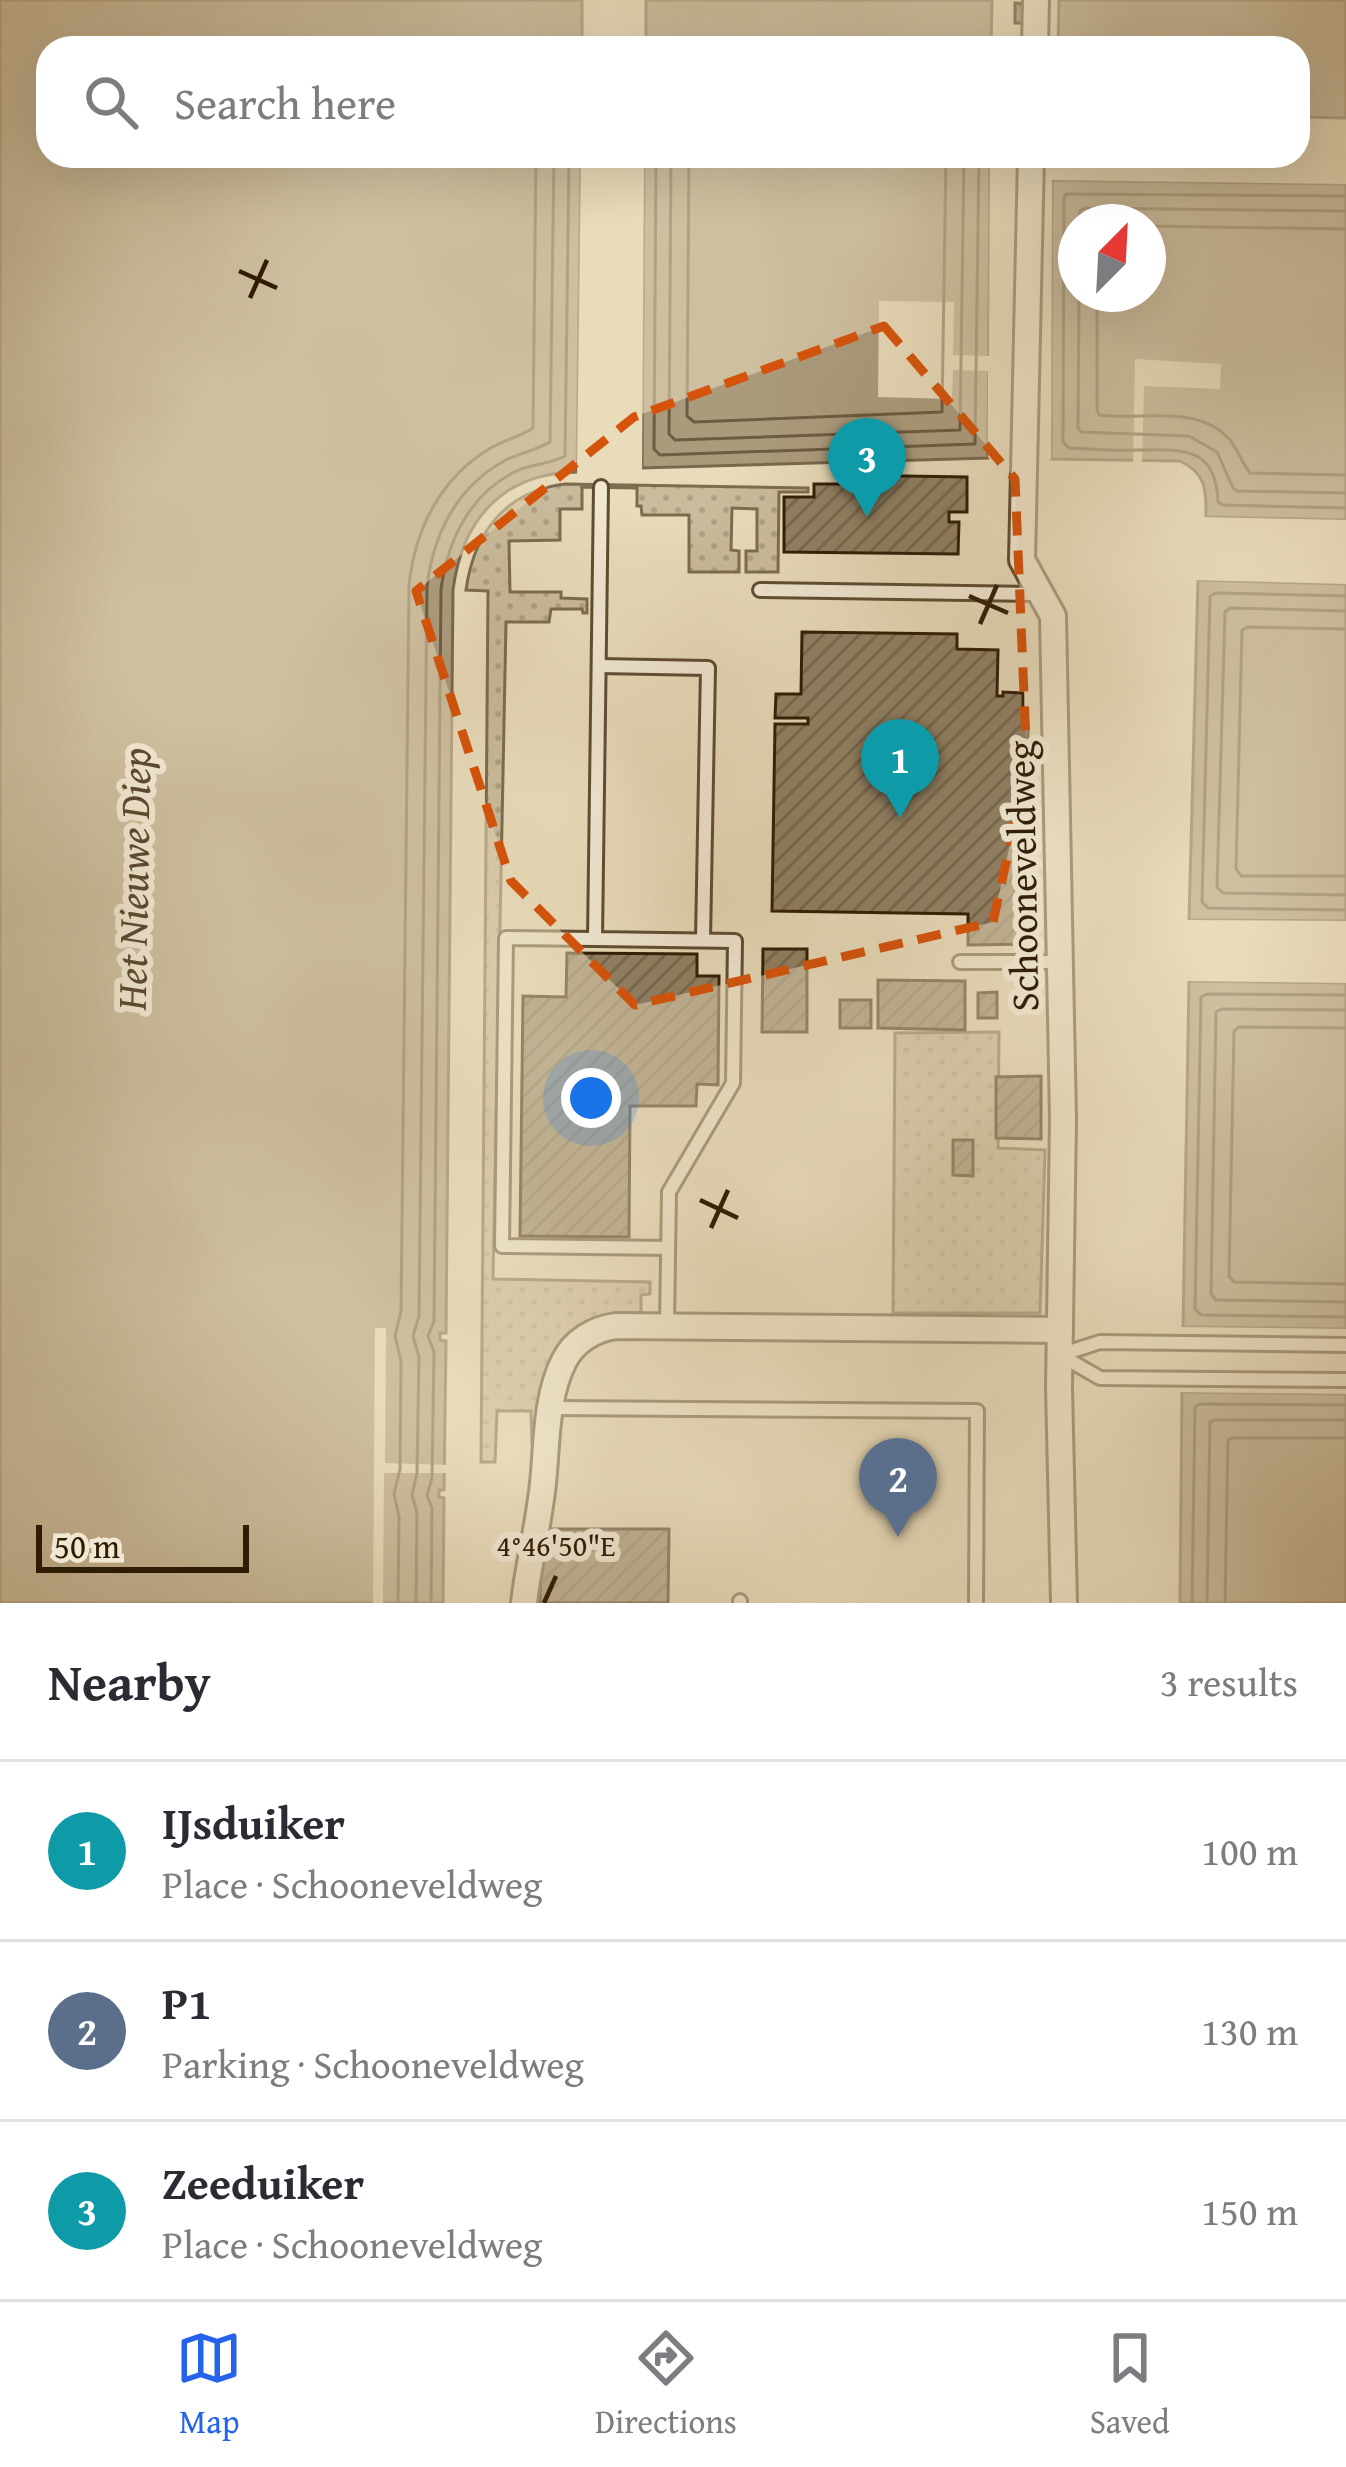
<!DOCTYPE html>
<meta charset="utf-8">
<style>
body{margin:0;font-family:"Gentium Book Plus",serif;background:#f2f2f3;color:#2b2b33}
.compass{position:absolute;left:1058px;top:204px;width:108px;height:108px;border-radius:50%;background:#fff;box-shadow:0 12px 48px #0002;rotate:24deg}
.scale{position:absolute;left:36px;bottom:30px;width:213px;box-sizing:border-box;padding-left:12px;border:6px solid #2f1c05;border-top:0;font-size:33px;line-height:42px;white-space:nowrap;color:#2f1c05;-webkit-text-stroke:9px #f1e8d3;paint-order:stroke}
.you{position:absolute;left:591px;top:1098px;width:42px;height:42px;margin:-30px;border:9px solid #fff;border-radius:50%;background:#1a73e8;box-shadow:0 0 0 18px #1a73e833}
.badge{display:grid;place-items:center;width:78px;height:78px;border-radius:50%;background:#2563eb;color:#fff;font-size:39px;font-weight:700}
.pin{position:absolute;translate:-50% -99px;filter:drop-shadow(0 3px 6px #0008)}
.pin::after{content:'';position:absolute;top:63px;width:42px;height:36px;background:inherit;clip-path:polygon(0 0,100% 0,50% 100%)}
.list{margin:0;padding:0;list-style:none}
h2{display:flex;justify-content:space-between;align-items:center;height:156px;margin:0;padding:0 48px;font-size:51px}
h2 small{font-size:39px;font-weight:400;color:#7c7c81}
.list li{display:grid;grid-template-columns:78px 1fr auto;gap:36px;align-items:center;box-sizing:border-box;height:180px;padding:0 48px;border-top:3px solid #e1e1e2}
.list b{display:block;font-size:45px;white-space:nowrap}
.list p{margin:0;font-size:39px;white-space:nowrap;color:#7c7c81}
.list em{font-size:39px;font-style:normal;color:#7c7c81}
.icon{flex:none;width:66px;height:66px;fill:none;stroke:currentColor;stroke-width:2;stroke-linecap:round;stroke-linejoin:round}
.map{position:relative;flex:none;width:1346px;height:1603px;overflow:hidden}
.search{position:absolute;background:#fff;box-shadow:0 12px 48px #0002;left:36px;right:36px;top:36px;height:132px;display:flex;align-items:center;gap:30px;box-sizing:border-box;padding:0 42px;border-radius:36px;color:#7c7c81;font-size:45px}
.sheet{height:696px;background:#fff}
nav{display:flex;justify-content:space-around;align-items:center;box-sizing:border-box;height:168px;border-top:3px solid #e1e1e2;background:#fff;font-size:33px;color:#7c7c81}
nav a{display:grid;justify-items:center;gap:6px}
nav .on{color:#2563eb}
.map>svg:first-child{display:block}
</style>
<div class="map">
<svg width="1346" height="1603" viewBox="0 0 1346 1603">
<defs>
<pattern id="grass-dots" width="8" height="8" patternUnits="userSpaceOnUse" patternTransform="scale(3)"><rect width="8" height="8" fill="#c9bb9c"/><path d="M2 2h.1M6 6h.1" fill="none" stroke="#ada085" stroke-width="1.8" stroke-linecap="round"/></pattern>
<pattern id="building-hatch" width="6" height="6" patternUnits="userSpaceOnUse" patternTransform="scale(3)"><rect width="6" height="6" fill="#908064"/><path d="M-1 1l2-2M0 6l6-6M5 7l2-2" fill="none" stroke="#766850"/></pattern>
</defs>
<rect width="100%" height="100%" fill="#e9dcbb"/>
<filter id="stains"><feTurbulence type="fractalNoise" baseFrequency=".00167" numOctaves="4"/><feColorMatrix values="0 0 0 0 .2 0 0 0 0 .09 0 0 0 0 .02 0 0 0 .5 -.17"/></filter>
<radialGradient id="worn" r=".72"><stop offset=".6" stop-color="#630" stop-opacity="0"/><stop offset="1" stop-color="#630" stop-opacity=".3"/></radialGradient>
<g fill="url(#grass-dots)" stroke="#7c6c50" stroke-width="3">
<path d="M 565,484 L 808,488 L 808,492 L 779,492 L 778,572 L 746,572 L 746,551 L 757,551 L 757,509 L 732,508 L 731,550 L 739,551 L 739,572 L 689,572 L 689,515 L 642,515 L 641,506 L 637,506 L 637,488 L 582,487 L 582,509 L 560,509 L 560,540 L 509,541 L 510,592 L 561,592 L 561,598 L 587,599 L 587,613 L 583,613 L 582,609 L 551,609 L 549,622 L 506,622 L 493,1279 L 650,1282 L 650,1294 L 641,1295 L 641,1313 C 546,1312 544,1368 532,1445 L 531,1411 L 497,1411 L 495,1462 L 481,1462 L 488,591 L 466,590 C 474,532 506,491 565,484 Z"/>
<polygon points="999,1032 998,1148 1045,1150 1040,1313 893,1313 895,1033"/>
</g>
<g fill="#aa9b7d" stroke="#79684d" stroke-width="3" fill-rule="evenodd">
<path d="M 0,0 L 582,0 L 582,48 L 48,48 L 48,156 L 581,156 L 577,472 C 503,473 462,519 453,590 L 446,1333 L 440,1333 L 440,1340 L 446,1341 L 444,1490 L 439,1490 L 439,1497 L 444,1498 L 443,1603 L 0,1603 Z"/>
<polygon points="646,0 992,0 991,48 646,48"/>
<polygon points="1059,0 1346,0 1346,118 1298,117 1298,48 1058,48"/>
<polygon points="644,156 990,156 988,458 642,468"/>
<path d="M 1052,180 L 1346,184 L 1346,520 L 1206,517 C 1206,490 1207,474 1180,461 L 1051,459 ZM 1076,222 L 1148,222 L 1148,294 L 1076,294 Z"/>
<polygon points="1198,580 1346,584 1346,921 1189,920"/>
<polygon points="1189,981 1346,983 1346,1329 1183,1327"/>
<polygon points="1182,1392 1346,1394 1346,1603 1180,1603"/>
</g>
<g fill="#e9dcbb">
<polygon points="581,156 587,156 583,472 577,478"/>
<polygon points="638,156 644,156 642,474 636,468"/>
<polygon points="990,156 996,156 994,458 988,458 988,371 953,370 952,399 878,397 879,301 954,302 953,355 989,356"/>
<polygon points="1052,174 1346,178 1346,184 1052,180 1051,459 1045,459 1046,180"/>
<polygon points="1135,359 1221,364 1220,389 1144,386 1142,468 1133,468"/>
<polygon points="1200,517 1346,520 1346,526 1206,523"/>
<polygon points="1198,574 1346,578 1346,584 1192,580"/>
<polygon points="1183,920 1346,921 1346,927 1189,926"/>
<polygon points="1189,975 1346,977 1346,983 1183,981"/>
<polygon points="1177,1327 1346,1329 1346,1335 1183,1333"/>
<polygon points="375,1328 386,1328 385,1463 451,1465 450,1473 384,1473 383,1603 373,1603"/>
<polygon points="1181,1386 1346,1388 1346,1394 1176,1392"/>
</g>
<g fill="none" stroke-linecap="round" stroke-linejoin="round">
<g stroke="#6c5c41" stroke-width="3">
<polyline points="656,156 654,449 660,455 975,444 979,156"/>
<polyline points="671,156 669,434 675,440 960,430 964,156"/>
<polyline points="689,156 687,416 694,422 942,412 946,156"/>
<path d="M 1346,196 L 1066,194 L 1064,198 L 1063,442 L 1069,448 C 1092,449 1114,451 1136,450 C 1180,450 1216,444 1218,502 L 1223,505 L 1346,508"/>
<polyline points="1079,222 1080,211 1085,208 1346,211"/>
<polyline points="1148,226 1346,229"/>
<polyline points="1079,294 1078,428 1081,432 1189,436 1217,452 1233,488 1237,491 1346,493"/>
<path d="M 1097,294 L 1097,410 L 1099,415 C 1141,421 1198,403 1230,440 C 1238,450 1242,463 1250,473 L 1346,475"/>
<polyline points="1346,596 1216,593 1210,596 1202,902 1208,908 1346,910"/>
<polyline points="1346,611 1230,608 1225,612 1217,887 1223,893 1346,895"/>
<polyline points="1346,629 1248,627 1242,630 1236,869 1241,876 1346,876"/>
<polyline points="1346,995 1207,994 1201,997 1195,1309 1201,1315 1346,1317"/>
<polyline points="1346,1010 1222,1009 1216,1012 1211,1294 1216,1300 1346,1302"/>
<polyline points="1346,1028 1239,1027 1234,1031 1229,1276 1234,1282 1346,1284"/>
<path d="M 398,1603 L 399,1517 L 394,1494 L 400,1469 L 401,1361 L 395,1336 L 401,1311 L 409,585 C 415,529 440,479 489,449 C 503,440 520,437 533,428 L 536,156"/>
<path d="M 416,1603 L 417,1513 L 412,1495 L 417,1473 L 419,1357 L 413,1336 L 419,1316 L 427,587 C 433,534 457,486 506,460 C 520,453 537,450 550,442 L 554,156"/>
<path d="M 431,1603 L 432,1508 L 427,1495 L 432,1478 L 434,1352 L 428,1336 L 434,1321 L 441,589 C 448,538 472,490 521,469 C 536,464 553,463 565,456 L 569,156"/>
<polyline points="1192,1603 1195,1407 1200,1404 1346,1405"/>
<polyline points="1207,1603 1210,1422 1215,1420 1346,1420"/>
<polyline points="1225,1603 1228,1440 1233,1438 1346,1438"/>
</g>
</g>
<g fill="url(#building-hatch)" stroke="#2f1c05" stroke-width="3">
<polygon points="1015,3 1026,4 1026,23 1015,23"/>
<polygon points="843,475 967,477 967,512 949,512 949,522 959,522 958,554 784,552 784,497 814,497 814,484 843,484"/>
<polygon points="802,632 957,634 957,649 998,650 997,696 1003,696 1003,692 1023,693 1023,724 1028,724 1026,944 968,945 968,914 772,911 775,724 808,724 808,718 775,718 776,694 801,694"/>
<polygon points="763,949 807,949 807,1032 762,1032"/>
<polygon points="567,953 697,954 697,976 719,976 718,1085 697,1084 696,1106 630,1106 629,1237 520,1236 523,996 566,997"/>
<polygon points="878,980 965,981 965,1030 878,1028"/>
<polygon points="997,992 997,1018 978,1018 978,993"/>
<rect x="840" y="1000" width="31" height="28"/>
<polygon points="1041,1076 1041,1139 996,1138 996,1077"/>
<polygon points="953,1140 973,1140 973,1176 953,1175"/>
<polygon points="541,1529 669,1529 668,1603 540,1603"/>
</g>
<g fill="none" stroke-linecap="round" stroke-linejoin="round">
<g stroke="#5e4c32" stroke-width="18">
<g id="service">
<polyline points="601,487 595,939 735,941 733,1083 669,1192 667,1326"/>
<polyline points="760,590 1040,594"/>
<polyline points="599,666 708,668 703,940"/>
<polyline points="595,939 506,938 502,1246 668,1248"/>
<polyline points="960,962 1060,962"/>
<polyline points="1346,1345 1100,1342 1060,1355 1100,1378 1346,1380"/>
<polyline points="552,1408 977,1411 976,1603"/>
<polyline points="740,1603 740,1601"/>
</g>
</g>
<g stroke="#5e4c32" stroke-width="30">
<g id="minor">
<polyline points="1035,48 1036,0"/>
<polyline points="1031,156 1022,560 1053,616 1063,1119 1059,1388 1064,1603"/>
<path d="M 524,1603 C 529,1559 541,1516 544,1472 C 547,1437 547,1394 564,1361 C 574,1341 594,1329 616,1326 L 1060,1330"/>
</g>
</g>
<use href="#service" stroke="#f1e8d3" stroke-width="12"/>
<use href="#minor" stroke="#f1e8d3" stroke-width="24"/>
</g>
<path d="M0 0H1346V1603H0ZM 884,326 L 1015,479 L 1027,766 L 993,922 L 635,1005 L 511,881 L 416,591 L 634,417 Z" fill="#e9dcbb" fill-opacity=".55" fill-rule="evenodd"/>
<path fill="none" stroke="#d6530b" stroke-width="9" stroke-dasharray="24 15" stroke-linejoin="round" d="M 884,326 L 1015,479 L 1027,766 L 993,922 L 635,1005 L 511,881 L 416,591 L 634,417 Z"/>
<path fill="none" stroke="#2f1c05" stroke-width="4.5" d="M 239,271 L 277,288M 250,298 L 267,260M 969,596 L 1008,613M 980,624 L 997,585M 700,1200 L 738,1218M 711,1228 L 728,1190M 544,1603 L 556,1576"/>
<g text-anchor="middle" stroke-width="12" stroke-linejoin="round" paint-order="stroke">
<g font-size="39" fill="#2f1c05" stroke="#f1e8d3">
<text transform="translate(1022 876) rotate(-91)" y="14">Schooneveldweg</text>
</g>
<g font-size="42" font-style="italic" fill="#5a482f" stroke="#f1e8d3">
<text transform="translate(133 879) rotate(-89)" y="15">Het Nieuwe Diep</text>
</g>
</g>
<g font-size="30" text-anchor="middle" fill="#2f1c05" stroke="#f1e8d3" stroke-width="12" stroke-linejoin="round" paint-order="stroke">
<text x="556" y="1556">4°46'50"E</text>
</g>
<rect width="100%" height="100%" filter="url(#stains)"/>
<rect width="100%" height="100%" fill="url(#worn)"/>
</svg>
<svg class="compass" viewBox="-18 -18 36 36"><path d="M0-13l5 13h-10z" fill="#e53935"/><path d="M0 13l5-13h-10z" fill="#7c7c81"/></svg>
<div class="scale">50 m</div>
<div class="you"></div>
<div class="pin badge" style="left:900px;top:818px;background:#0f9aa8">1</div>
<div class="pin badge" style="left:898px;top:1537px;background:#5c6f8a">2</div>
<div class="pin badge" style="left:867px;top:517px;background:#0f9aa8">3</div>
<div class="search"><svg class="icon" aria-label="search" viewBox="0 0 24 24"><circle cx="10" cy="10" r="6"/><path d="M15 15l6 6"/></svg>Search here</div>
</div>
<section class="sheet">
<h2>Nearby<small>3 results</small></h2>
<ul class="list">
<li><span class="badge" style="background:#0f9aa8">1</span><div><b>IJsduiker</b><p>Place · Schooneveldweg</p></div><em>100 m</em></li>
<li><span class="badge" style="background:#5c6f8a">2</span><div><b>P1</b><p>Parking · Schooneveldweg</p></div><em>130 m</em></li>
<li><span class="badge" style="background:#0f9aa8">3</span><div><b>Zeeduiker</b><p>Place · Schooneveldweg</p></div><em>150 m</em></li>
</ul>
</section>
<nav>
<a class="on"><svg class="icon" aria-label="map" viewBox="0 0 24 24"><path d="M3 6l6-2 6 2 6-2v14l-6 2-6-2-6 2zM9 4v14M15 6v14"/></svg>Map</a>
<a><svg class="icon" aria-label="directions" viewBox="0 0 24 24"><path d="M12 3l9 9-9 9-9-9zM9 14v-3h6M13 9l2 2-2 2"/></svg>Directions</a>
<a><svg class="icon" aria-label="saved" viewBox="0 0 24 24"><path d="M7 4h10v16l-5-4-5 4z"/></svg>Saved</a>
</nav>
